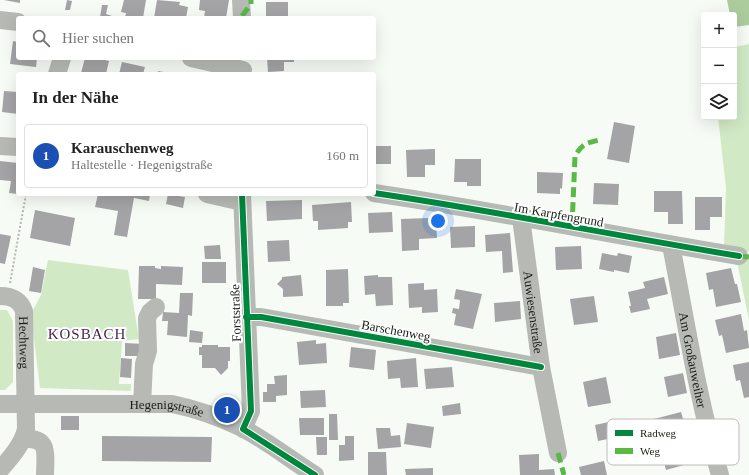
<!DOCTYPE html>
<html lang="de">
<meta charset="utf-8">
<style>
body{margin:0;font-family:"Times New Roman",serif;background:#f2f2f2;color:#222}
.controls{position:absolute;right:12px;top:12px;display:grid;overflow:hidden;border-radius:4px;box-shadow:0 4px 16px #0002}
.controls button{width:36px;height:36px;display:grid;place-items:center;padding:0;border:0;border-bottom:1px solid #e0e0e0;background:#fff;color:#222;font:20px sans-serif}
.you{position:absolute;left:438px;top:221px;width:14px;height:14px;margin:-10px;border:3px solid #fff;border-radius:50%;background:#1a73e8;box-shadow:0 0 0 6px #1a73e833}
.badge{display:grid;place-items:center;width:26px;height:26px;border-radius:50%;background:#db2777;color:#fff;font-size:13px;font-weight:700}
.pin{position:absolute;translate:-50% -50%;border:2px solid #fff;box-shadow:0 1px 4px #0006}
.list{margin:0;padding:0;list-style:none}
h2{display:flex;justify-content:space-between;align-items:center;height:52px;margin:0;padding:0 16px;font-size:17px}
h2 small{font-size:13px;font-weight:400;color:#767676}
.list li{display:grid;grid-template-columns:26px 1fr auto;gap:12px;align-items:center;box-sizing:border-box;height:64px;margin:0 8px 8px;padding:0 8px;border:1px solid #e0e0e0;border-radius:4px}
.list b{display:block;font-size:15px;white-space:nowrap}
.list p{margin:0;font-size:13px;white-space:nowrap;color:#767676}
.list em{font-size:13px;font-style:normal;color:#767676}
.icon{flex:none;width:22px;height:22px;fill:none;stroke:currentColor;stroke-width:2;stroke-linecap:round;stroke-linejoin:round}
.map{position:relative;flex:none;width:749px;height:475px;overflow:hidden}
.search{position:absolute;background:#fff;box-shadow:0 4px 16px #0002;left:16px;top:16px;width:360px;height:44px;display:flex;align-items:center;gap:10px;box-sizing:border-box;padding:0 14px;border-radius:4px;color:#767676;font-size:15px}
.panel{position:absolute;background:#fff;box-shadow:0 4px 16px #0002;left:16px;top:72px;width:360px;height:124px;border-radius:4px}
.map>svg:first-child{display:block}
</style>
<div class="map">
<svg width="749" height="475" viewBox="0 0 749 475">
<rect width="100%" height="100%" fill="#f7fbf6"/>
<g fill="#d1eac5">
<polygon points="749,44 749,252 724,247 726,188 718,117 734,117 734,47"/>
<polygon points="736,257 749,259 749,320"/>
<polygon points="48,260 128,270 139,339 122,341 119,384 131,384 131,391 40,388 31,314 41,295"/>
<polygon points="0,310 7,310 13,321 13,382 5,390 0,390"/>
</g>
<polygon fill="#adcc9e" points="727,0 749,0 749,25 734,27 734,15 730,15"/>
<g fill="#a4a3a5">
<polygon points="4,0 20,0 20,3"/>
<polygon points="67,0 72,1 70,10 65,10"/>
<polygon points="124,0 146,0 143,18 125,18 126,13 121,12"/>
<polygon points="157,0 180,2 179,5 188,7 186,18 154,18"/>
<polygon points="200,0 229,0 226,18 204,18 205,11 199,10"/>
<rect x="266" y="2" width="22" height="16"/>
<polygon points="102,5 108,5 106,14 112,16 112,18 100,17"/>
<polygon points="13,41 18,42 18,58 37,58 36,67 10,64"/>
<polygon points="85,58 96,58 109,61 106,74 81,73"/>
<polygon points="267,58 294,58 294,62 284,62 284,71 268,72"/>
<polygon points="122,62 145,67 143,74 119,74"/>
<polygon points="158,71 170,73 170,74 157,74"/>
<polygon points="4,91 18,92 18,114 2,112"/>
<polygon points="614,122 635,126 629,163 607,159"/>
<rect x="374" y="146" width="17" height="18"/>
<polygon points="435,149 435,165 425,165 425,177 407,177 406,150"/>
<polygon points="455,159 481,159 481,186 467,186 467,182 454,182"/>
<polygon points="0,161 18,163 18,194 9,193 11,181 0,180"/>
<polygon points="537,172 563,173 562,189 560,188 560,194 537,193"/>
<polygon points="594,183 619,184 618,205 593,204"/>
<polygon points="654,191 682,191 683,224 668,224 668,212 654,212"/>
<polygon points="98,194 150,194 149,201 134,198 127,237 114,235 118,211 95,207"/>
<polygon points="168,194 185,197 183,208 166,204"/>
<polygon points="695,197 722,197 722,217 710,217 710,230 695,230"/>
<polygon points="302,200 302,219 267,221 266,201"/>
<polygon points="351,202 352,222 348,222 348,228 318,230 318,221 313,221 312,205"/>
<polygon points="35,210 75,218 70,246 30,238"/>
<polygon points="392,212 393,232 369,233 368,213"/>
<polygon points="428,218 429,223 436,222 437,238 419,239 419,250 402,251 401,219"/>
<polygon points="475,226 475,247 451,248 450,227"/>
<polygon points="510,233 513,272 503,273 502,251 486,252 485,235"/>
<polygon points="0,234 11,236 5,264 0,263"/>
<polygon points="289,240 290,261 268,262 267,241"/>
<polygon points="220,245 221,259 205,259 204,246"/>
<polygon points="581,246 582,269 556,270 555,247"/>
<polygon points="602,253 617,256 618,253 632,256 629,273 614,270 614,272 599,269"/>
<rect x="202" y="262" width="24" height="21"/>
<polygon points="139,266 155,266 155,268 161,269 161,266 183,267 182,285 156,284 156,299 138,299"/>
<polygon points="33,267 45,270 41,293 29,291"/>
<polygon points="731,268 735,284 737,284 741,302 716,307 713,289 709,290 706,273"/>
<polygon points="348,269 349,303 343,303 343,306 326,306 326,270"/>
<polygon points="301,275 303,296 283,297 283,289 277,284 282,279 282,277"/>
<polygon points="378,275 378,277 392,277 393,305 376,306 375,294 365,295 364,276"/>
<polygon points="664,277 668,294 647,299 650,309 631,313 629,306 631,306 628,292 645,288 643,282"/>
<polygon points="424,283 424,290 437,289 438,312 422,313 422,307 409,308 408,284"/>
<polygon points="456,289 482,294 473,329 454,325 456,314 452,313 453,308 459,309 460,300 454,299"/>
<polygon points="180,293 193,293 192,316 188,315 187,337 167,335 168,321 162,321 163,312 179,313"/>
<polygon points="594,296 598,322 574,325 570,299"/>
<polygon points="520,301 521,319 495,322 494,303"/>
<polygon points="741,314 744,331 747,330 749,348 726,353 722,335 719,336 715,320"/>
<polygon points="190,330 203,332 202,343 189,342"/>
<polygon points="676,333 680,355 659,359 656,337"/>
<polygon points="316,340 316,344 326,343 327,363 299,365 297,342"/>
<polygon points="125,343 144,344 144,356 125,356"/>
<polygon points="202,345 218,345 218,347 230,347 230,361 228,361 228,368 221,375 215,368 202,368 202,355 199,355 199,347 202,347"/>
<polygon points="351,347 376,350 374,370 349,367"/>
<polygon points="121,358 132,359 131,378 120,377"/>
<polygon points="416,358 418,387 401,388 400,378 388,379 387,361"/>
<polygon points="749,362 749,397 744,398 740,380 736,381 733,365"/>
<polygon points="452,367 454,387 426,389 424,369"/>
<polygon points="683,373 687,393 668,397 664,377"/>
<polygon points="287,375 287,395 276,396 276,402 263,402 263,392 267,392 267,384 275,384 274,376"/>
<polygon points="606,377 611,403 588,407 583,382"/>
<polygon points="325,390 326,407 301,408 300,391"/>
<polygon points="460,403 461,414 443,416 442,406"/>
<polygon points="681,412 687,432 660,439 654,419"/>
<polygon points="329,414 337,414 338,440 329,440"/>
<rect x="61" y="416" width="18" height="14"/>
<polygon points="299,418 324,418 324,435 300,435"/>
<polygon points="618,420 622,436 598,441 595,425"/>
<polygon points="407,423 434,427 431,448 404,444"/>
<polygon points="376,428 390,428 391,436 400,435 401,447 378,449"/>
<polygon points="102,436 212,437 211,462 102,461"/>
<polygon points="345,436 354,436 354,460 339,461 339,445 345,445"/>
<polygon points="316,437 327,437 327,455 317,455"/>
<polygon points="693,442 698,461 666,470 661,450"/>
<polygon points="368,452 386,452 387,475 368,475"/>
<polygon points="539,454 539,470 554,469 555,475 520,475 519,455"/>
<polygon points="604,461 607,475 581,475 579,467"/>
<polygon points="433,468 433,475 406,475 405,469"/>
</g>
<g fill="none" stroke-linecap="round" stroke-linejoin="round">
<polyline stroke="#b4b7b3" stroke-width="2" stroke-dasharray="2 2" stroke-linecap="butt" points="10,283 26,194"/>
<g stroke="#b6b9b4" stroke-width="18">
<polyline points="241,0 242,18"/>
<polyline points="0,20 18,22"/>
<polyline points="191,58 243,70"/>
<polyline points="57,74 62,58"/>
<polyline points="0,146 18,147"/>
<path d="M 374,193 C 496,211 617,236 739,256"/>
<polyline points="207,194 242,202"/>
<polyline points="242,194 251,411 243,429"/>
<path id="s1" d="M 521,218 L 541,367 L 558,453"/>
<path id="s2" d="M 671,245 C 686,322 698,400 720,475"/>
<path id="s3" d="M 0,296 C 12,296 20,300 24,311 L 26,429 C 22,446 10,458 0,470"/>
<polyline points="246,317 261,317 541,367"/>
<path id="s4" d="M 0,404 L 172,404 C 197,409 219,417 242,428 C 267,441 291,460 315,475"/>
<polyline points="142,404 144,364 148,351 147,318 150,312 156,307"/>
<path d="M 24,438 C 30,439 38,439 42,444 C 47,449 45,468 45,475"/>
</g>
<g stroke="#58b947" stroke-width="5" stroke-dasharray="10 5" stroke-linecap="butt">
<polyline points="242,16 251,4 251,0"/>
<path d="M 572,227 L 575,156 C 582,144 586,143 599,140"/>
<polyline points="739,256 749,257"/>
<polyline points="558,453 564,475"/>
</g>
<g stroke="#fff" stroke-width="8">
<g id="cycleway">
<path d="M 374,193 C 496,211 617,236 739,256"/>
<polyline points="242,194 251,411 243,429 315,475"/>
<polyline points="246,317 261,317 541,367"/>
</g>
</g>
<use href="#cycleway" stroke="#00873e" stroke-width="6"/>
</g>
<g text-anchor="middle" stroke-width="4" stroke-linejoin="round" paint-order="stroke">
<g font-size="13" fill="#192016" stroke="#fff">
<text transform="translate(559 214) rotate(10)" y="5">Im Karpfengrund</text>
<text dy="5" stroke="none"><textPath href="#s1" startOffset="95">Auwiesenstraße</textPath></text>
<text transform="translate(235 313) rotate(-92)" y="5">Forststraße</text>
<text transform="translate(396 330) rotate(10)" y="5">Barschenweg</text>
<text dy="5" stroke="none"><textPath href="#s3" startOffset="62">Hechtweg</textPath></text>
<text dy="5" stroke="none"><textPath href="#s2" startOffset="117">Am Großauweiher</textPath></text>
<text dy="5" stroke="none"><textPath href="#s4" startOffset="167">Hegenigstraße</textPath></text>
</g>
<g font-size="15" letter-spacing="1" fill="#481e52" stroke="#fff">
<text x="87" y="339">KOSBACH</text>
</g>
</g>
<rect x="607" y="419" width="132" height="46" rx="6" fill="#fff" stroke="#babcb9" stroke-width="1"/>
<rect x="615" y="430" width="18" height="6" fill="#00873e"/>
<rect x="615" y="448" width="18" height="6" fill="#58b947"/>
<g font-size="11" fill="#192016">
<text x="640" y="437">Radweg</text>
<text x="640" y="455">Weg</text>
</g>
</svg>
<div class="controls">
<button>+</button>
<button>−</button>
<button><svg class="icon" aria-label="layers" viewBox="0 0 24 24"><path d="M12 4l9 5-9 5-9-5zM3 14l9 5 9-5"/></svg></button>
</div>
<div class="you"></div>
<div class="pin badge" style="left:227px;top:410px;background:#1a4fb4">1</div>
<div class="search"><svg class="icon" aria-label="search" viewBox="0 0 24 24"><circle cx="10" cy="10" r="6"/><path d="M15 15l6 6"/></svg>Hier suchen</div>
<section class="panel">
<h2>In der Nähe<small></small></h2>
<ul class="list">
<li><span class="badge" style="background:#1a4fb4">1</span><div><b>Karauschenweg</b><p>Haltestelle · Hegenigstraße</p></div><em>160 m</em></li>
</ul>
</section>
</div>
